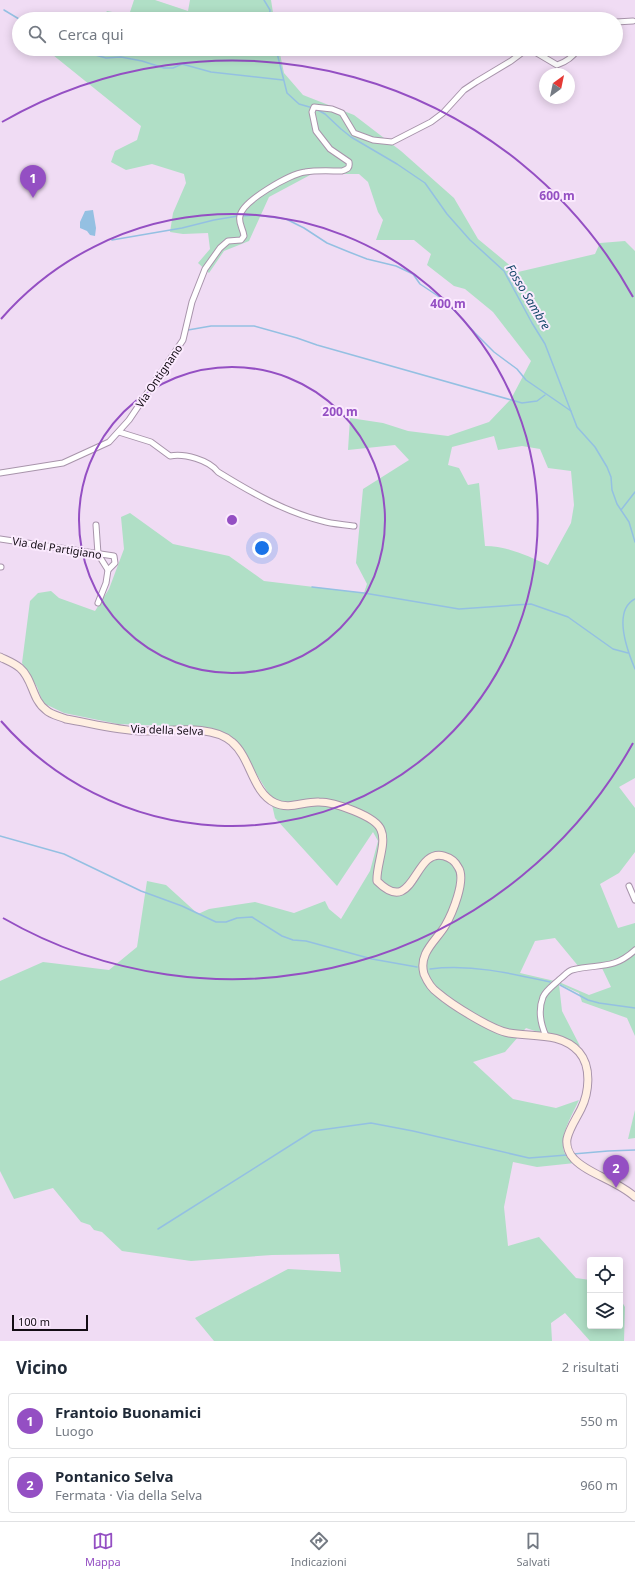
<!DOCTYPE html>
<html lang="it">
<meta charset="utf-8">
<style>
body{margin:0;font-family:"Noto Sans",sans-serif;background:#f2f2f3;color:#1f2937}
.controls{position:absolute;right:12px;bottom:12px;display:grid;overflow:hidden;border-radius:4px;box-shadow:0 2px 10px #0003}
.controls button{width:36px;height:36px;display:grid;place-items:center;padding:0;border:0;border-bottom:1px solid #e0e1e3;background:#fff;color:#1f2937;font:20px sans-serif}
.compass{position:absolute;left:539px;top:68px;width:36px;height:36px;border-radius:50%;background:#fff;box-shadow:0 2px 10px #0003;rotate:33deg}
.scale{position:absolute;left:12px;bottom:10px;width:76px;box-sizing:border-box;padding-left:4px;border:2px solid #130c14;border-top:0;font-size:11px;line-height:14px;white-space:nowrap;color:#130c14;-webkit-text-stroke:3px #fbeafe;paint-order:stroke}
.you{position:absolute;left:262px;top:548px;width:14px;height:14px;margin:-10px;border:3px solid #fff;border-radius:50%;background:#1a73e8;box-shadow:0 0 0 6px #1a73e833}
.badge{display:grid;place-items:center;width:26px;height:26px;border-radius:50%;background:#944fc3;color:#fff;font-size:13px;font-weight:700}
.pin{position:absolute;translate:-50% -33px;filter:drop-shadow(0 1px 2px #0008)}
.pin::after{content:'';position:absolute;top:21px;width:14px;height:12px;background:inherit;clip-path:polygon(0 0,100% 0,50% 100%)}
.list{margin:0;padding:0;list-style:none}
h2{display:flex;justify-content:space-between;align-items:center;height:52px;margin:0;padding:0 16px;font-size:17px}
h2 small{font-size:13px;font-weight:400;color:#747a83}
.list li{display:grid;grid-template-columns:26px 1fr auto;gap:12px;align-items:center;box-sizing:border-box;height:56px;margin:0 8px 8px;padding:0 8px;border:1px solid #e0e1e3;border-radius:4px}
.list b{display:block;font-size:15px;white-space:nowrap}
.list p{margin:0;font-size:13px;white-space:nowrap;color:#747a83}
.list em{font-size:13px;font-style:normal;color:#747a83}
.icon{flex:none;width:22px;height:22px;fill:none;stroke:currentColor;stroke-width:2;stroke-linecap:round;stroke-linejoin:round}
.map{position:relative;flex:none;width:635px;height:1341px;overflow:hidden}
.search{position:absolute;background:#fff;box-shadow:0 2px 10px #0003;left:12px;right:12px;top:12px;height:44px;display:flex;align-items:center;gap:10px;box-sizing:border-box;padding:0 14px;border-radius:22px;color:#747a83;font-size:15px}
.sheet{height:180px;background:#fff}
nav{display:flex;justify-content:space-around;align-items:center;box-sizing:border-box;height:56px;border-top:1px solid #e0e1e3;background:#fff;font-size:11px;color:#747a83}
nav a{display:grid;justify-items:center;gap:2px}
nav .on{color:#944fc3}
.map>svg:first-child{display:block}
</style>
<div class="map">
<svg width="635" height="1341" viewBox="0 0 635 1341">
<rect width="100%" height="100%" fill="#f0dcf4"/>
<g fill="#b0dfc6" fill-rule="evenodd">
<polygon points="134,0 155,0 188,11 190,0 271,0 274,19 101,19 107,11 129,15"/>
<path d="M 47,49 L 279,49 L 284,73 L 303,95 L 354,115 L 401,151 L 454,198 L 478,239 L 518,272 L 595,254 L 600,243 L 625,241 L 635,251 L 635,778 L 619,787 L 635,808 L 635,852 L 619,873 L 600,884 L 618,928 L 635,923 L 635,1036 L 627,1018 L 582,1002 L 579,993 L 559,984 L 562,1011 L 580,1046 L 526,1028 L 505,1052 L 473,1062 L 513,1099 L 556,1108 L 579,1100 C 572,1116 555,1141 567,1157 C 569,1159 573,1161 575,1163 L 537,1167 L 513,1162 L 504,1207 L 508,1246 L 539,1237 L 576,1278 L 590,1280 L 590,1326 L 620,1326 L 620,1299 L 625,1307 L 624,1341 L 590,1341 L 565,1313 L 551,1323 L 552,1341 L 214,1341 L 195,1318 L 288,1269 L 341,1272 L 339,1254 L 272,1255 L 191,1261 L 122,1251 L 102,1232 L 94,1230 L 90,1225 L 81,1222 L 53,1188 L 14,1199 L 0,1171 L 0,981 L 43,962 L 109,970 L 137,947 L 147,881 L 166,885 L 198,914 L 209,909 L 255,902 L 294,913 L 325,901 L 329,909 L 341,919 L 370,871 L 378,841 L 373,832 L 337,886 L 275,818 L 270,796 L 236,741 L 212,728 L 118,724 L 64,713 L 43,703 L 37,687 L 22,663 L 30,601 L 38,593 L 51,591 L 59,598 L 95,611 L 109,589 L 124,549 L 121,517 L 130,513 L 173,544 L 229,556 L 264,581 L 364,593 L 367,584 L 356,563 L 363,489 L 409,460 L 395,445 L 348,450 L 350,418 L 383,423 L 408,431 L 448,436 L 489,422 L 511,399 L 531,361 L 493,312 L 465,289 L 454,286 L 427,265 L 431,254 L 414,240 L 376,240 L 383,220 L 378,212 L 368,182 L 359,174 L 312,174 L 269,197 L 249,241 L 224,251 L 209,273 L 198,263 L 210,249 L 208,233 L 183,234 L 170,232 L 173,213 L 186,183 L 184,174 L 152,164 L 126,170 L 111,162 L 115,151 L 137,140 L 141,126 L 48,51 ZM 494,436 L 498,450 L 522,446 L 540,449 L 548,468 L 571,471 L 574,505 L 571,523 L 548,565 C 528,556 508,546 485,546 L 479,483 L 468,485 L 459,468 L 448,465 L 452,447 ZM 555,938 L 579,967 L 601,966 L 611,987 L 589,995 L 559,982 L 520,973 L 535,941 Z"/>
<polygon points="635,1110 635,1138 628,1139"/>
</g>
<polygon fill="#94c0e2" points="93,210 96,228 95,236 90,235 87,231 80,228 80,222 85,211"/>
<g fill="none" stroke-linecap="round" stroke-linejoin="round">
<g stroke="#94c0e2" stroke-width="1.5">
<polyline points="264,0 270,10 269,19"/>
<polyline points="4,10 19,19"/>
<polyline points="74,49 106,58 121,57 142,61 164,68 173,68 182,64 211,72 283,80"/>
<polyline points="276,49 287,93 299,104 313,108"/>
<polyline points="316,109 325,114 341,129 351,137 397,164 425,183 447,214 470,240 504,271 532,323 545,344 577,427 595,447 607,467 611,477 612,490 617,504 629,522 635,542"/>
<polyline points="242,216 256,215 286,219 304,228 327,243 349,252 367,259 396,266 413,274 420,284 438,296 455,311 475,333 494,352 517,369 526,380 571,411"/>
<polyline points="112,240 182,228 214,220 238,216"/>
<polyline points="188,330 211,326 254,326 297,338 317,345 522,403 537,401 545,395"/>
<polyline points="621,510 635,492"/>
<polyline points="312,587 364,593 459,609 531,604 568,617 613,649 628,653"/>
<path d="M 635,599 C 612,611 627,650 635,669"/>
<polyline points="0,836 64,854 141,891 182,906 216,922 226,922 237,918 252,917 282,936 293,940 306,941 372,959 417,967"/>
<path d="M 430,969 C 471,964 510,973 550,982"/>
<polyline points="560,985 588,1000 599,1003 635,1008"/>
<polyline points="573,1154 608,1151 635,1150"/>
<polyline points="158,1229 313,1131 371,1123 413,1131 529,1158 567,1155"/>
</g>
<g stroke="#a894ab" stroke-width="7">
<g id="street">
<polyline points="616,22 633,21"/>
<path d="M 530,49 L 557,65 C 566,62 573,57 578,49"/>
<path d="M 119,432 L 151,442 L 170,456 C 184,453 209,460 218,472 C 252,493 287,513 326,522 C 335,524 345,525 354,526"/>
<path d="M 0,473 L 63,463 L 109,442 L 129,420 L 183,340 L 192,302 L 205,269 L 220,248 L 228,241 L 241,240 L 244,236 C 243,228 238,223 240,216 C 242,201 290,174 305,172 C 317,170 331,171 342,171 C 348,169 350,168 349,162 L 330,149 L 316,131 L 312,112 L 314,107 L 332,109 L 342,113 L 354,133 L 373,140 L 392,142 L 431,122 L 443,113 L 464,90 L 476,82 L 511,61 L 527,49"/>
<polyline points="96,525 98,554 108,570"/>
<polyline points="0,539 114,556 115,563 108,570 106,583 98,603"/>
<polyline points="0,567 1,567"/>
<polyline points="629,886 635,900"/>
<path d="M 546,1036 C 541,1025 538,1010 543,997 C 546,990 555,984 560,979 C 564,976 568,971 572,970 C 598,963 612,971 635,950"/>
</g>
</g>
<g stroke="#a894ab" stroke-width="9">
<path id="secondary" d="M 0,657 C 6,660 14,663 20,668 C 33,679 32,700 46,710 C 51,715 59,716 66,719 C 90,723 116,730 141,731 C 167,732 211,723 232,742 C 251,758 252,792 275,803 C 289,810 305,801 319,802 C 334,802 376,816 381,830 C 387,843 376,866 377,881 C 415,919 413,847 444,856 C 451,858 455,861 458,867 C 467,879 452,914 445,926 C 436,941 418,953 424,974 C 427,981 432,989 438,993 C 452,1005 492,1030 509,1033 C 533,1037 561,1032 579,1052 C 592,1067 589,1093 581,1109 C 576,1119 569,1129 567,1139 C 566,1146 569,1154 574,1159 C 588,1174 618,1181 635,1197"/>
</g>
<use href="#street" stroke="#fff" stroke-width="5"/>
<use href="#secondary" stroke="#ffefe2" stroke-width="7"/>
</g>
<g fill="none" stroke="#944fc3" stroke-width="2">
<circle cx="232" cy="520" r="153"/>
<path d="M1 319A306 306 0 1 1 1 721"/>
<path d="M633 743A459 459 0 0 1 3 918M2 122A459 459 0 0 1 633 297"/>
</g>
<g text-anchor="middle" stroke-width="4" stroke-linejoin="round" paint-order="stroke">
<g font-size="11" fill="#130c14" stroke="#fbeafe">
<text transform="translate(159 376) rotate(-56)" y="4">Via Ontignano</text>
<text transform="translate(57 548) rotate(9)" y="4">Via del Partigiano</text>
<text transform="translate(167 730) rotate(2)" y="4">Via della Selva</text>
</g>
<g font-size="12" font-style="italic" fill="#134668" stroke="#fbeafe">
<text transform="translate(528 297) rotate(59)" y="4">Fosso Sambre</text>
</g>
</g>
<circle cx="232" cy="520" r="6" fill="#944fc3" stroke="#fbeafe" stroke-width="2"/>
<g font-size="12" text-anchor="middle" font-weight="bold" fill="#944fc3" stroke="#fbeafe" stroke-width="4" stroke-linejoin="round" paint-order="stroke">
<text x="557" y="200">600 m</text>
<text x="448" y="308">400 m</text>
<text x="340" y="416">200 m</text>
</g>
</svg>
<div class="controls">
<button><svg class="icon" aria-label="locate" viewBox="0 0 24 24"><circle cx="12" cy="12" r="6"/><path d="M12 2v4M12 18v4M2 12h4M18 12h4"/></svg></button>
<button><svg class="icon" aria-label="layers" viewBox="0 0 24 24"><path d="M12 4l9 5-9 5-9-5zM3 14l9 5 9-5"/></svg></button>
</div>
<svg class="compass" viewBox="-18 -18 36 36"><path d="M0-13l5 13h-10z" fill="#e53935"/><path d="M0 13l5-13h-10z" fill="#747a83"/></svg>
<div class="scale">100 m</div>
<div class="you"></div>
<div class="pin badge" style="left:33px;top:198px">1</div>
<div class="pin badge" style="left:616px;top:1188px">2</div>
<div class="search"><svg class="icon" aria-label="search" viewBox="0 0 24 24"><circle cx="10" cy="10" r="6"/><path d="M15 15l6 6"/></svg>Cerca qui</div>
</div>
<section class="sheet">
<h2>Vicino<small>2 risultati</small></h2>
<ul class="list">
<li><span class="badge">1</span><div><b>Frantoio Buonamici</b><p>Luogo</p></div><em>550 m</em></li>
<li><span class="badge">2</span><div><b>Pontanico Selva</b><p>Fermata · Via della Selva</p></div><em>960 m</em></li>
</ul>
</section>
<nav>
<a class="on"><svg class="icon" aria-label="map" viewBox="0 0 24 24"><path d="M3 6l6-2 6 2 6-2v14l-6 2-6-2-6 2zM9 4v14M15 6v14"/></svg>Mappa</a>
<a><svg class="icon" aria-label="directions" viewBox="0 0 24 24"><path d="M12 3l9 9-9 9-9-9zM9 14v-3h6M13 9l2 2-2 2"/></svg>Indicazioni</a>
<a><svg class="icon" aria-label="saved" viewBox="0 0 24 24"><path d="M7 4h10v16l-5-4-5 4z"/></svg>Salvati</a>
</nav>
